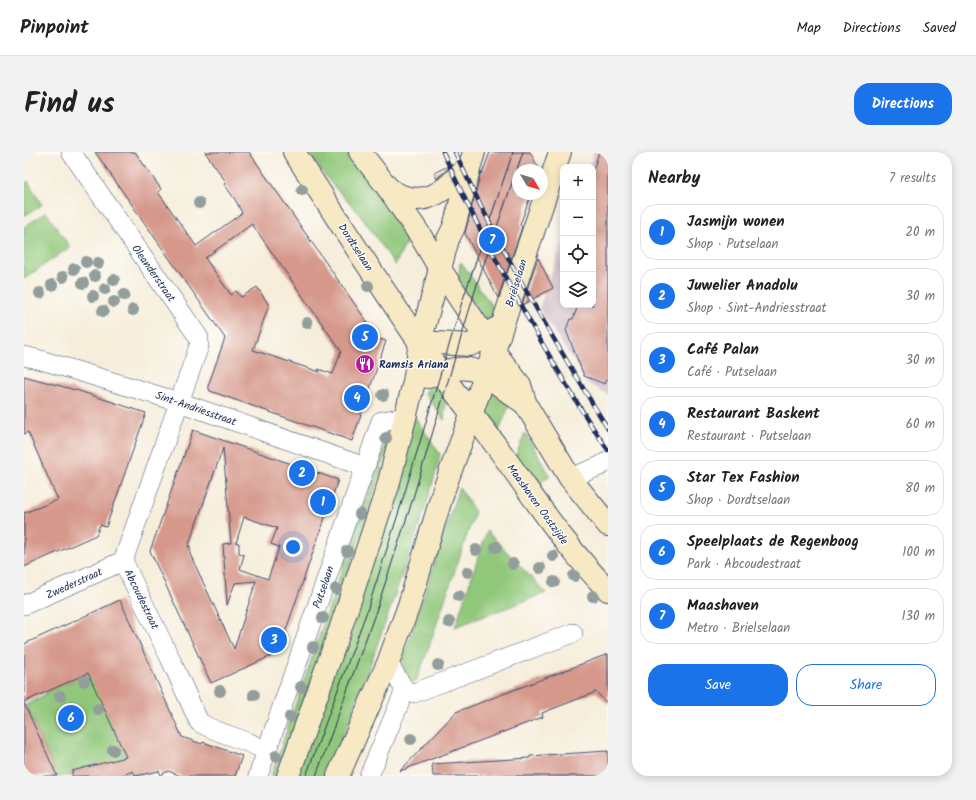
<!DOCTYPE html>
<meta charset="utf-8">
<style>
body{margin:0;font-family:Kalam,sans-serif;background:#f2f2f2;color:#222}
.controls{position:absolute;right:12px;top:12px;display:grid;overflow:hidden;border-radius:8px;box-shadow:0 2px 10px #0003}
.controls button{width:36px;height:36px;display:grid;place-items:center;padding:0;border:0;border-bottom:1px solid #e0e0e0;background:#fff;color:#222;font:20px sans-serif}
.compass{position:absolute;left:488px;top:12px;width:36px;height:36px;border-radius:50%;background:#fff;box-shadow:0 2px 10px #0003;rotate:128deg}
.you{position:absolute;left:269px;top:395px;width:14px;height:14px;margin:-10px;border:3px solid #fff;border-radius:50%;background:#1a73e8;box-shadow:0 0 0 6px #1a73e833}
.badge{display:grid;place-items:center;width:26px;height:26px;border-radius:50%;background:#1a73e8;color:#fff;font-size:13px;font-weight:700}
.pin{position:absolute;translate:-50% -50%;border:2px solid #fff;box-shadow:0 1px 4px #0006}
.list{margin:0;padding:0;list-style:none}
h2{display:flex;justify-content:space-between;align-items:center;height:52px;margin:0;padding:0 16px;font-size:17px}
h2 small{font-size:13px;font-weight:400;color:#767676}
.list li{display:grid;grid-template-columns:26px 1fr auto;gap:12px;align-items:center;box-sizing:border-box;height:56px;margin:0 8px 8px;padding:0 8px;border:1px solid #e0e0e0;border-radius:16px}
.list b{display:block;font-size:15px;white-space:nowrap}
.list p{margin:0;font-size:13px;white-space:nowrap;color:#767676}
.list em{font-size:13px;font-style:normal;color:#767676}
.actions{display:flex;gap:8px;padding:12px 16px}
.actions a{flex:1;padding:9px 0;border:1px solid #1a73e8;border-radius:16px;text-align:center;font-size:14px;color:#1a73e8}
.actions .main{background:#1a73e8;color:#fff}
.icon{flex:none;width:22px;height:22px;fill:none;stroke:currentColor;stroke-width:2;stroke-linecap:round;stroke-linejoin:round}
.map{position:relative;flex:none;width:584px;height:624px;overflow:hidden;border-radius:16px}
header{display:flex;align-items:center;gap:24px;box-sizing:border-box;height:56px;padding:0 20px;background:#fff;border-bottom:1px solid #e0e0e0}
header strong{font-size:19px}
nav{display:flex;gap:22px;margin-inline-start:auto;font-size:14px}
.intro{display:flex;align-items:center;justify-content:space-between;box-sizing:border-box;height:96px;padding:0 24px}
h1{margin:0;font-size:28px}
.button{padding:10px 18px;border-radius:16px;background:#1a73e8;color:#fff;font-size:14px;font-weight:700}
main{display:flex;gap:24px;padding:0 24px}
aside{flex:1;background:#fff;border-radius:16px;box-shadow:0 2px 10px #0003}
.map>svg:first-child{display:block}
</style>
<header>
<strong>Pinpoint</strong>
<nav><a>Map</a><a>Directions</a><a>Saved</a></nav>
</header>
<div class="intro"><h1>Find us</h1><a class="button">Directions</a></div>
<main>
<div class="map">
<svg width="584" height="624" viewBox="0 0 584 624">
<rect width="100%" height="100%" fill="#fdfcf7"/>
<filter id="ink" filterUnits="userSpaceOnUse"><feTurbulence type="fractalNoise" baseFrequency=".025" numOctaves="2"/><feDisplacementMap in="SourceGraphic" scale="8" xChannelSelector="R" yChannelSelector="G"/><feConvolveMatrix kernelMatrix="1 2 1 2 8 2 1 2 1" color-interpolation-filters="sRGB"/></filter>
<filter id="wash" filterUnits="userSpaceOnUse"><feTurbulence type="fractalNoise" baseFrequency=".012" numOctaves="4" result="noise"/><feDisplacementMap in="SourceGraphic" scale="16" xChannelSelector="R" yChannelSelector="G"/><feGaussianBlur stdDeviation="0.9" result="paint"/><feColorMatrix in="noise" values="0 0 0 0 0 0 0 0 0 0 0 0 0 0 0 0 0 1.4 0 .05"/><feComposite in="paint" operator="in"/></filter>
<g filter="url(#wash)">
<rect width="100%" height="100%" fill="#f6eedb"/>
<polygon fill="#d1bdc9" points="570,0 584,0 584,243 562,230 553,214 515,157 539,88 539,153 569,153 569,15 565,15"/>
<g fill="#91c77a" stroke="#567b6c">
<polygon points="284,0 324,0 349,30 383,89 371,113 338,65 305,29"/>
<polygon points="4,29 18,53 0,64 0,32"/>
<polygon points="22,60 46,95 0,127 0,75"/>
<polygon points="437,110 472,160 465,168 460,168 434,129 436,111"/>
<polygon points="417,227 422,243 420,268 401,241 405,234"/>
<polygon points="467,232 485,254 475,279 459,251"/>
<path d="M 390,264 L 416,302 C 407,345 390,387 376,429 C 353,495 329,559 304,624 L 271,624 Z"/>
<polygon points="501,281 526,323 512,335 491,305"/>
<path d="M 364,284 L 368,284 C 333,398 293,511 254,624 L 247,624 Z"/>
<polygon points="435,335 451,360 402,503 392,529 389,530 382,524 378,510"/>
<polygon points="463,379 522,441 431,475"/>
<polygon points="70,518 106,613 112,624 33,624 2,553 14,547 25,539"/>
</g>
<g id="blocks">
<g fill="#d5988b" fill-rule="evenodd">
<path d="M 71,0 L 111,0 L 137,37 L 134,40 L 172,94 L 218,61 L 212,49 L 200,32 L 202,30 L 181,0 L 225,0 L 355,187 L 362,189 L 328,289 L 186,239 L 184,234 L 201,186 ZM 228,72 L 317,199 L 309,222 L 294,217 L 296,220 L 229,198 L 245,153 L 233,135 L 217,145 L 212,139 L 207,143 L 181,106 Z"/>
<polygon points="466,0 506,0 515,17 515,18 494,18 494,42 507,42 496,73 498,75 474,146 441,81 457,20 458,22"/>
<polygon points="575,0 584,0 584,224 581,232 560,224 542,178 546,167 549,167 554,153 569,153 569,18"/>
<polygon points="428,12 413,27 410,21"/>
<polygon points="514,106 529,136 498,153 510,117"/>
<polygon points="0,224 55,239 122,261 82,375 76,373 72,383 0,415 0,361 34,348 4,280 0,282"/>
<path d="M 169,278 L 314,328 L 254,501 L 187,531 L 126,399 ZM 199,296 L 207,391 L 199,392 L 203,453 L 211,431 L 232,429 L 210,497 L 166,402 L 166,394 L 164,395 ZM 220,365 L 253,376 L 247,392 L 255,395 L 244,427 L 216,417 L 220,403 L 215,401 L 215,391 L 212,391 Z"/>
<polygon points="96,448 158,585 178,592 179,590 218,604 211,624 157,624 144,619 137,623 135,619 112,624 109,619 97,624 48,624 48,619 102,605 64,521 0,550 0,492"/>
<polygon points="584,502 584,552 572,540 518,561 519,565 376,619 432,560"/>
<polygon points="0,551 33,624 0,624"/>
<polygon points="584,599 584,624 409,624 408,612 506,606 506,604"/>
</g>
</g>
</g>
<g filter="url(#ink)">
<use href="#blocks" fill-opacity="0" stroke="#3c4c71" stroke-width="1"/>
<g fill="none" stroke-linecap="round" stroke-linejoin="round">
<g stroke="#3c4c71" stroke-width="20">
<g id="street">
<path d="M 47,0 L 175,186 L 175,194 L 99,409 L 146,506 L 175,570 C 196,584 222,585 242,600"/>
<polyline points="0,204 17,208 155,250 341,315"/>
<polyline points="546,326 576,314 584,309"/>
<polyline points="0,453 99,409"/>
<polyline points="364,511 381,538 390,541 549,481"/>
<polyline points="234,624 357,269 381,265"/>
<polyline points="345,624 381,538"/>
</g>
</g>
<g stroke="#3c4c71" stroke-width="24">
<g id="secondary">
<path d="M 270,0 C 318,74 365,148 416,220 C 434,245 454,269 473,295 C 509,344 541,395 584,438"/>
<polyline points="336,0 364,36 396,83 416,117 470,199 496,233 502,253 546,326 584,373"/>
<path d="M 364,36 C 397,61 423,39 445,12"/>
<polyline points="396,190 446,193 461,186 471,177"/>
<path d="M 404,225 C 456,203 463,228 502,252"/>
<polyline points="264,624 316,478 364,334 390,230 396,190 416,117 424,87 430,75 447,10 450,0"/>
<polyline points="314,624 364,511 385,453 420,337 470,199 498,113 536,0"/>
</g>
</g>
<use href="#street" stroke="#fff" stroke-width="19"/>
<use href="#secondary" stroke="#f7e9c3" stroke-width="22"/>
<g stroke="#1b2f5e" stroke-width="1">
<polyline points="282,624 343,459 377,353 438,150 489,0"/>
<polyline points="292,624 351,462 386,356 454,129 499,0"/>
</g>
<g stroke="#1b2f5e" stroke-width="4.5">
<g id="rail">
<path d="M 419,0 C 447,63 480,124 514,184 C 536,222 558,262 584,298"/>
<path d="M 431,0 C 475,96 529,187 584,277"/>
</g>
</g>
<use href="#rail" stroke="#fdfcf7" stroke-width="3" stroke-dasharray="9" stroke-linecap="butt"/>
</g>
<g fill="#919e9b">
<circle cx="278" cy="38" r="6"/>
<circle cx="175" cy="51" r="6"/>
<circle cx="62" cy="110" r="6"/>
<circle cx="74" cy="111" r="6"/>
<circle cx="50" cy="117" r="6"/>
<circle cx="71" cy="124" r="6"/>
<circle cx="39" cy="125" r="6"/>
<circle cx="90" cy="128" r="6"/>
<circle cx="59" cy="131" r="6"/>
<circle cx="28" cy="133" r="6"/>
<circle cx="344" cy="134" r="6"/>
<circle cx="81" cy="137" r="6"/>
<circle cx="16" cy="141" r="6"/>
<circle cx="100" cy="143" r="6"/>
<circle cx="69" cy="144" r="6"/>
<circle cx="90" cy="150" r="6"/>
<circle cx="109" cy="158" r="6"/>
<circle cx="79" cy="159" r="6"/>
<circle cx="283" cy="171" r="6"/>
<circle cx="359" cy="243" r="6"/>
<circle cx="362" cy="286" r="6"/>
<circle cx="336" cy="362" r="6"/>
<circle cx="472" cy="395" r="6"/>
<circle cx="452" cy="398" r="6"/>
<circle cx="323" cy="399" r="6"/>
<circle cx="529" cy="404" r="6"/>
<circle cx="489" cy="412" r="6"/>
<circle cx="516" cy="416" r="6"/>
<circle cx="444" cy="420" r="6"/>
<circle cx="550" cy="424" r="6"/>
<circle cx="530" cy="430" r="6"/>
<circle cx="312" cy="437" r="6"/>
<circle cx="435" cy="444" r="6"/>
<circle cx="569" cy="444" r="6"/>
<circle cx="299" cy="466" r="6"/>
<circle cx="425" cy="470" r="6"/>
<circle cx="289" cy="495" r="6"/>
<circle cx="414" cy="513" r="6"/>
<circle cx="60" cy="529" r="6"/>
<circle cx="277" cy="535" r="6"/>
<circle cx="196" cy="539" r="6"/>
<circle cx="230" cy="543" r="6"/>
<circle cx="36" cy="544" r="6"/>
<circle cx="74" cy="557" r="6"/>
<circle cx="266" cy="565" r="6"/>
<circle cx="387" cy="587" r="6"/>
<circle cx="89" cy="598" r="6"/>
<circle cx="252" cy="604" r="6"/>
</g>
</g>
<defs>
<g id="restaurant-disc" transform="scale(1)"><circle r="9.5" fill="#b5179e" stroke="#fdfcf7"/><path d="M-5-6h1v4h1v-4h1v4h1v-4h1v5L-1.5 .5V6h-2V.5L-5-1ZM5-6V6H3V1.5H1.5Q1.5-4 5-6Z" fill="#fff"/></g>
</defs>
<g fill-rule="evenodd">
<use href="#restaurant-disc" x="341" y="212"/>
</g>
<g text-anchor="middle" stroke-width="3" stroke-linejoin="round" paint-order="stroke">
<g font-size="11" fill="#1b2f5e" stroke="#fdfcf7">
<text transform="translate(332 95) rotate(57)" y="4">Dordtselaan</text>
<text transform="translate(130 121) rotate(55)" y="4">Oleanderstraat</text>
<text transform="translate(492 131) rotate(-73)" y="4">Brielselaan</text>
<text transform="translate(172 256) rotate(19)" y="4">Sint-Andriesstraat</text>
<text transform="translate(514 352) rotate(54)" y="4">Maashaven Oostzijde</text>
<text transform="translate(50 431) rotate(-24)" y="4">Zwederstraat</text>
<text transform="translate(299 435) rotate(-71)" y="4">Putselaan</text>
<text transform="translate(118 447) rotate(64)" y="4">Abcoudestraat</text>
</g>
<g font-size="11" font-weight="bold" fill="#1b2f5e" stroke="#fdfcf7" text-anchor="start">
<text x="355" y="216">Ramsis Ariana</text>
</g>
</g>
</svg>
<div class="controls">
<button>+</button>
<button>−</button>
<button><svg class="icon" aria-label="locate" viewBox="0 0 24 24"><circle cx="12" cy="12" r="6"/><path d="M12 2v4M12 18v4M2 12h4M18 12h4"/></svg></button>
<button><svg class="icon" aria-label="layers" viewBox="0 0 24 24"><path d="M12 4l9 5-9 5-9-5zM3 14l9 5 9-5"/></svg></button>
</div>
<svg class="compass" viewBox="-18 -18 36 36"><path d="M0-13l5 13h-10z" fill="#e53935"/><path d="M0 13l5-13h-10z" fill="#767676"/></svg>
<div class="you"></div>
<div class="pin badge" style="left:299px;top:350px">1</div>
<div class="pin badge" style="left:278px;top:321px">2</div>
<div class="pin badge" style="left:250px;top:488px">3</div>
<div class="pin badge" style="left:333px;top:246px">4</div>
<div class="pin badge" style="left:341px;top:185px">5</div>
<div class="pin badge" style="left:47px;top:566px">6</div>
<div class="pin badge" style="left:468px;top:88px">7</div>
</div>
<aside>
<h2>Nearby<small>7 results</small></h2>
<ul class="list">
<li><span class="badge">1</span><div><b>Jasmijn wonen</b><p>Shop · Putselaan</p></div><em>20 m</em></li>
<li><span class="badge">2</span><div><b>Juwelier Anadolu</b><p>Shop · Sint-Andriesstraat</p></div><em>30 m</em></li>
<li><span class="badge">3</span><div><b>Café Palan</b><p>Café · Putselaan</p></div><em>30 m</em></li>
<li><span class="badge">4</span><div><b>Restaurant Baskent</b><p>Restaurant · Putselaan</p></div><em>60 m</em></li>
<li><span class="badge">5</span><div><b>Star Tex Fashion</b><p>Shop · Dordtselaan</p></div><em>80 m</em></li>
<li><span class="badge">6</span><div><b>Speelplaats de Regenboog</b><p>Park · Abcoudestraat</p></div><em>100 m</em></li>
<li><span class="badge">7</span><div><b>Maashaven</b><p>Metro · Brielselaan</p></div><em>130 m</em></li>
</ul>
<div class="actions"><a class="main">Save</a><a>Share</a></div>
</aside>
</main>
